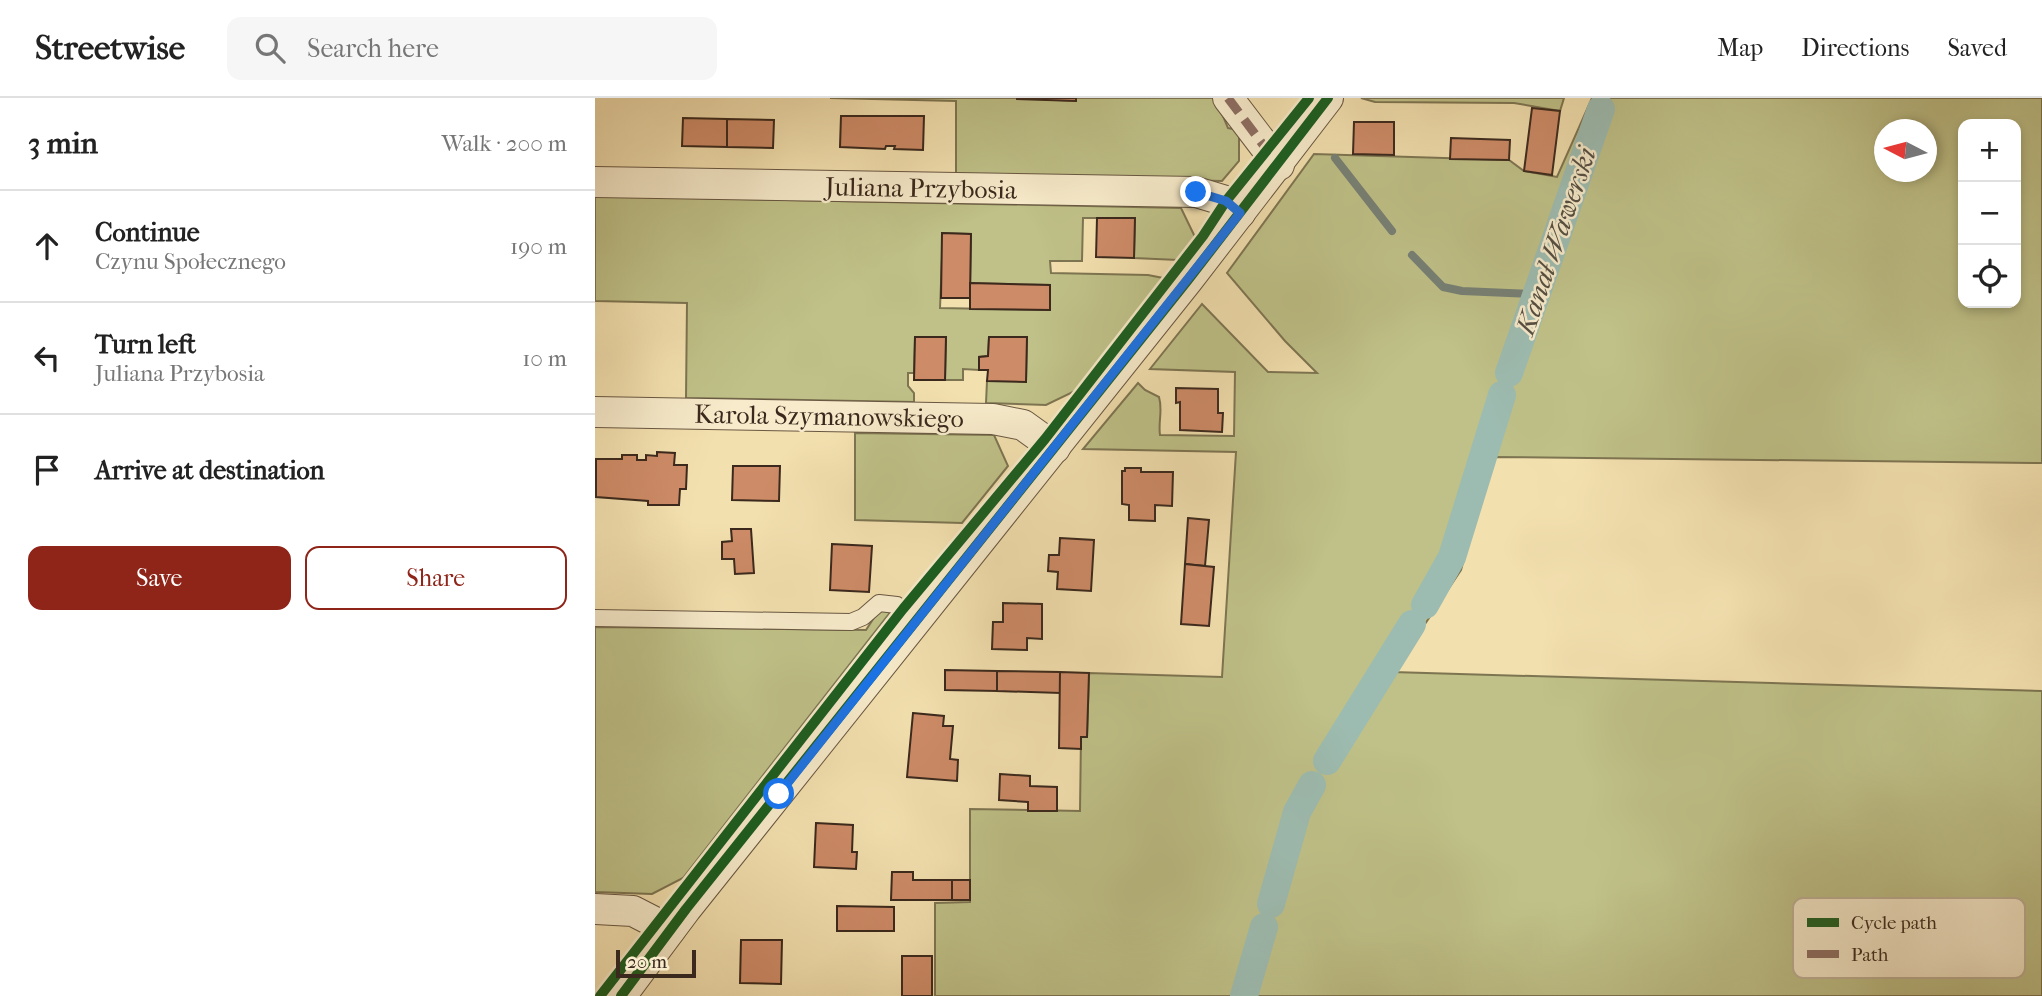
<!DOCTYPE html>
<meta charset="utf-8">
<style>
body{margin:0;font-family:"IM FELL French Canon",serif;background:#f6f6f6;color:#222}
.controls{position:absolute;right:21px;top:21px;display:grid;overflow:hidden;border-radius:14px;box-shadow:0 4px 10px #0003}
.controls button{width:63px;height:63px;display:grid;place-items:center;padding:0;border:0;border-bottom:2px solid #e0e0e0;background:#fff;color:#222;font:35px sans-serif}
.compass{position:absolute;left:1279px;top:21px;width:63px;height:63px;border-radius:50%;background:#fff;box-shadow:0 4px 10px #0003;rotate:276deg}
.scale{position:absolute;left:21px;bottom:18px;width:80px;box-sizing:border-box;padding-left:7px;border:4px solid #3b291d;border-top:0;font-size:19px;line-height:24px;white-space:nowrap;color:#3b291d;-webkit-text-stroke:5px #f7ebcb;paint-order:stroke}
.stop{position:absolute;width:21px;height:21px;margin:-16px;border:5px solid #1a73e8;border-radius:50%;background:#fff}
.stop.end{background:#1a73e8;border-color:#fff;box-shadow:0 2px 7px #0008}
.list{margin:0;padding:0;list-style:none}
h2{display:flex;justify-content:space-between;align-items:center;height:91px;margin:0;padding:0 28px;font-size:30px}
h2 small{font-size:23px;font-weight:400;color:#767676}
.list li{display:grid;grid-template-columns:46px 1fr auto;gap:21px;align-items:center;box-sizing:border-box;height:112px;padding:0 28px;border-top:2px solid #e0e0e0}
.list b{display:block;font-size:26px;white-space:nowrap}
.list p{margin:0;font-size:23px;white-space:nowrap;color:#767676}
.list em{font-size:23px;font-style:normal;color:#767676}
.actions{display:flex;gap:14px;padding:21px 28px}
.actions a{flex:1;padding:16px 0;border:2px solid #8f2418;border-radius:14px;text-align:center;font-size:24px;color:#8f2418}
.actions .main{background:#8f2418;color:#fff}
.icon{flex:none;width:38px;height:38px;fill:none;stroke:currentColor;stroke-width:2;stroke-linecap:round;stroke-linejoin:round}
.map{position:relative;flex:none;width:1447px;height:898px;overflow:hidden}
header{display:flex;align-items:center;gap:42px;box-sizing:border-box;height:98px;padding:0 35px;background:#fff;border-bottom:2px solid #e0e0e0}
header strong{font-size:33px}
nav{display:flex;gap:38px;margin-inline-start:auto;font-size:24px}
.search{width:490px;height:63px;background:#f6f6f6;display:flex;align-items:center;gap:18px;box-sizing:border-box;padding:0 24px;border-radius:14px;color:#767676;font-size:26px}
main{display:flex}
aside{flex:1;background:#fff}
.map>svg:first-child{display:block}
</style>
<header>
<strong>Streetwise</strong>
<div class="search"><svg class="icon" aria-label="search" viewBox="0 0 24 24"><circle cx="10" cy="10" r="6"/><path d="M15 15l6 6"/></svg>Search here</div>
<nav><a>Map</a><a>Directions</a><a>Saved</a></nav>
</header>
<main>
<aside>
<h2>3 min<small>Walk · 200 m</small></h2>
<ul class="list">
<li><svg class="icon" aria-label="ahead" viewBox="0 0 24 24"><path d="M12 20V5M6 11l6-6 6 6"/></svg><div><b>Continue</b><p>Czynu Społecznego</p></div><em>190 m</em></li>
<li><svg class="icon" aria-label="left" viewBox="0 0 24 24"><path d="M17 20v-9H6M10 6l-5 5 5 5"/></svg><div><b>Turn left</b><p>Juliana Przybosia</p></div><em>10 m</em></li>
<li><svg class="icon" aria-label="arrive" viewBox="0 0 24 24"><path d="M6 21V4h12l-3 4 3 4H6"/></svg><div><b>Arrive at destination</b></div></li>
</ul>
<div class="actions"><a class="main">Save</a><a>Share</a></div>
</aside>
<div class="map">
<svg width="1447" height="898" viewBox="0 0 1447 898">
<rect width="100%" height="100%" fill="#f3e0af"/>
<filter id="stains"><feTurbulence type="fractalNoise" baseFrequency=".00286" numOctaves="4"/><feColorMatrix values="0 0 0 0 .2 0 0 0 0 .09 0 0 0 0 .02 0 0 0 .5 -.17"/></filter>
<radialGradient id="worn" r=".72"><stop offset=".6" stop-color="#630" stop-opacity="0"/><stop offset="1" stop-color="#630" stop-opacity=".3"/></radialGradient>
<g fill="#bfc188" stroke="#7d7552" stroke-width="2" fill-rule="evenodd">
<polygon points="235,0 422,0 481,3 481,0 618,0 623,6 633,30 644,32 644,63 627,83 361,77 361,3"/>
<polygon points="766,0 969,0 965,13 919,5 780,4"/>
<path d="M 997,0 L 1447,0 L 1447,365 L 897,359 L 866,472 L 798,574 L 1447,593 L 1447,898 L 340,898 L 340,805 L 375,804 L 375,711 L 485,713 L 486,639 L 492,639 L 494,575 L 627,579 L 641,354 L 488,351 L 543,285 L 550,292 L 564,299 C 568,313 563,323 565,337 L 639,338 L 640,274 L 555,271 L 607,206 L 673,274 L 722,275 L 690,243 L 632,175 L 719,56 L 914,62 L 929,73 L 962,79 ZM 1368,26 L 1421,26 L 1421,205 L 1368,205 ZM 1290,32 L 1332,32 L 1332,74 L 1290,74 Z"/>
<path d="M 0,98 L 586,110 L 600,139 L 583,162 L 539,160 L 540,120 L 488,120 L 487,163 L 455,163 L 456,175 L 553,177 L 568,180 L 480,293 L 451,307 L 391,305 L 392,283 L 431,283 L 432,240 L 394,239 L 393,258 L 384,259 L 384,272 L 368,271 L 368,282 L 350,282 L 351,239 L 320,239 L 319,275 L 313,275 L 313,288 L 319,295 L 319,304 L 91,300 L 92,205 L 0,203 ZM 348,135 L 376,136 L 375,185 L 455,187 L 455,212 L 345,210 Z"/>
<polygon points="260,335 399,337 413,368 367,425 260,422"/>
<polygon points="284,512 297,512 88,780 57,796 0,794 0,529 271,532"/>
</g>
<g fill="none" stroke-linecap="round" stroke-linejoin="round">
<g stroke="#768176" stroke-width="8">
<polyline points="740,60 797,133"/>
<polyline points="817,157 848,189 867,193 940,196"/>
</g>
<g stroke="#9dbcb1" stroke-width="28">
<polyline points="914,275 1006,11"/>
<polyline points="830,507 857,459 907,297"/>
<polyline points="732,663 817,526"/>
<polyline points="676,806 702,714 717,687"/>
<polyline points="649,898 669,829"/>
</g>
</g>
<g fill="#cd8b67" stroke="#3b291d" stroke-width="2">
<polygon points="422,0 481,0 481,3 422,1"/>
<polygon points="937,10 965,13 957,77 929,73"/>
<polygon points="246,18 329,18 328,52 299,51 300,48 291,48 290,51 245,49"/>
<polygon points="88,20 132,21 132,49 87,48"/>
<polygon points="132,21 179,22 178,50 132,49"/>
<polygon points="759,24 799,24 799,57 758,56"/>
<polygon points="856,40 915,42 914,62 855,61"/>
<polygon points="502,120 540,120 539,160 501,159"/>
<polygon points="347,135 376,136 375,200 346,200"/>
<polygon points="375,185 455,187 455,212 375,211"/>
<polygon points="320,239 351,239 350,282 319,282"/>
<polygon points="394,239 432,239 431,284 392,283 393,272 384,272 384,259 393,258"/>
<polygon points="581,290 623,291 623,315 628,315 627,334 585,332 585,304 581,305"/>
<polygon points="62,354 80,355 79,367 92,367 91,391 85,391 84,407 53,407 53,403 1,399 1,361 27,361 27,357 42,357 42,362 51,362 51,357 62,358"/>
<polygon points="138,368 185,368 184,403 137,402"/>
<polygon points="530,370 546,370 546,374 578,374 577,408 560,407 560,423 534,422 534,407 527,406 527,373 530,373"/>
<polygon points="593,420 614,422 610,468 590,466"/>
<polygon points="136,431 156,431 159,475 140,476 139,461 127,461 127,444 137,443"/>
<polygon points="465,440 499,442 496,493 462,491 463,474 453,473 454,457 464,457"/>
<polygon points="237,446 277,448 274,494 235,492"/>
<polygon points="590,466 619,469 614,528 586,526"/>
<polygon points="408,505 447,506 447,541 432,540 432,552 397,551 398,524 408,524"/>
<polygon points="350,572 402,573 402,593 350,592"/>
<polygon points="402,573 465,574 465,595 402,593"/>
<polygon points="465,574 494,575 492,639 486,639 486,651 464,650"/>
<polygon points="318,615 349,618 348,628 358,628 355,661 363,662 362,683 312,679"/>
<polygon points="405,676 435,678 435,688 462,689 462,713 433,713 433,704 404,702"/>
<polygon points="221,725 258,727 257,754 262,754 261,771 219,769"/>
<polygon points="297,774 318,774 318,782 357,782 357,802 296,802"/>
<rect x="357" y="782" width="18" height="20"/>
<polygon points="242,808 299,809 299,833 242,833"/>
<polygon points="146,842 187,842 186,886 145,885"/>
<rect x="307" y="858" width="30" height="40"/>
</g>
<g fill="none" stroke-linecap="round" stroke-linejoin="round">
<g stroke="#695742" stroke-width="18">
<polyline id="service" points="0,520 256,524 268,519 284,505 302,507 322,523"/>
</g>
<g stroke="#695742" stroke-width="32">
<g id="minor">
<polyline points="633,0 684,67"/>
<polyline points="0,84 601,94 631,103 645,115"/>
<polyline points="0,314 398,321 428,327 460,350"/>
<polyline points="0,811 38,813 75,832"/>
<polyline points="26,898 91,811 593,182 733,0"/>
</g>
</g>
<use href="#service" stroke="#f7ebcb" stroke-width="16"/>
<use href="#minor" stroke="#f7ebcb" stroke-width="30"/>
<polyline stroke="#8d6e63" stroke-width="9" stroke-dasharray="18 9" stroke-linecap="butt" points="633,0 675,56"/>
<g stroke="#f7ebcb" stroke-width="15">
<g id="cycleway">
<polyline points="5,898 308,511 450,341 608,138 631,103 714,0"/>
<polyline points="26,898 91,811 593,182 733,0"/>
</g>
</g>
<use href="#cycleway" stroke="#1b5e20" stroke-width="10"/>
</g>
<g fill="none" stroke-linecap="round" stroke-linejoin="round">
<polyline stroke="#1a73e8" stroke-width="9" points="184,696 645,115 631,103 601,94"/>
</g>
<g text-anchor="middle" stroke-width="5" stroke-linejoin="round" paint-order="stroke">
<g font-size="26" fill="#3b291d" stroke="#f7ebcb">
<text transform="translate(326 90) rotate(1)" y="9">Juliana Przybosia</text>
<text transform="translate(234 318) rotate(1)" y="9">Karola Szymanowskiego</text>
</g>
<g font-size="28" font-style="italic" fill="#544e42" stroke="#f7ebcb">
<text transform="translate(960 143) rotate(-71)" y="10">Kanał Wawerski</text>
</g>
</g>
<rect x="1198" y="800" width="232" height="80" rx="10" fill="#f7ebcb" stroke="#bfb197" stroke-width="2"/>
<rect x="1212" y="820" width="32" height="9" fill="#1b5e20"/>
<rect x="1212" y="852" width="32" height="8" fill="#8d6e63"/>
<g font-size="19" fill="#3b291d">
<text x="1256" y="831">Cycle path</text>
<text x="1256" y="863">Path</text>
</g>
<rect width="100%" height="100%" filter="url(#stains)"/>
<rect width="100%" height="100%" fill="url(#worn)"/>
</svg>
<div class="controls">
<button>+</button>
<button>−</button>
<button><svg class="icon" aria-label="locate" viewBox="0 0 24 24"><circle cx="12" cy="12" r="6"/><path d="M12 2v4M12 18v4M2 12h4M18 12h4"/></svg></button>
</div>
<svg class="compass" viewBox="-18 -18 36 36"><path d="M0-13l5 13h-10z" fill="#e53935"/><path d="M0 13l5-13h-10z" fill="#767676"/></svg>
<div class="scale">20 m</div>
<div class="stop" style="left:184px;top:696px"></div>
<div class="stop end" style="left:601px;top:94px"></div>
</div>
</main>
